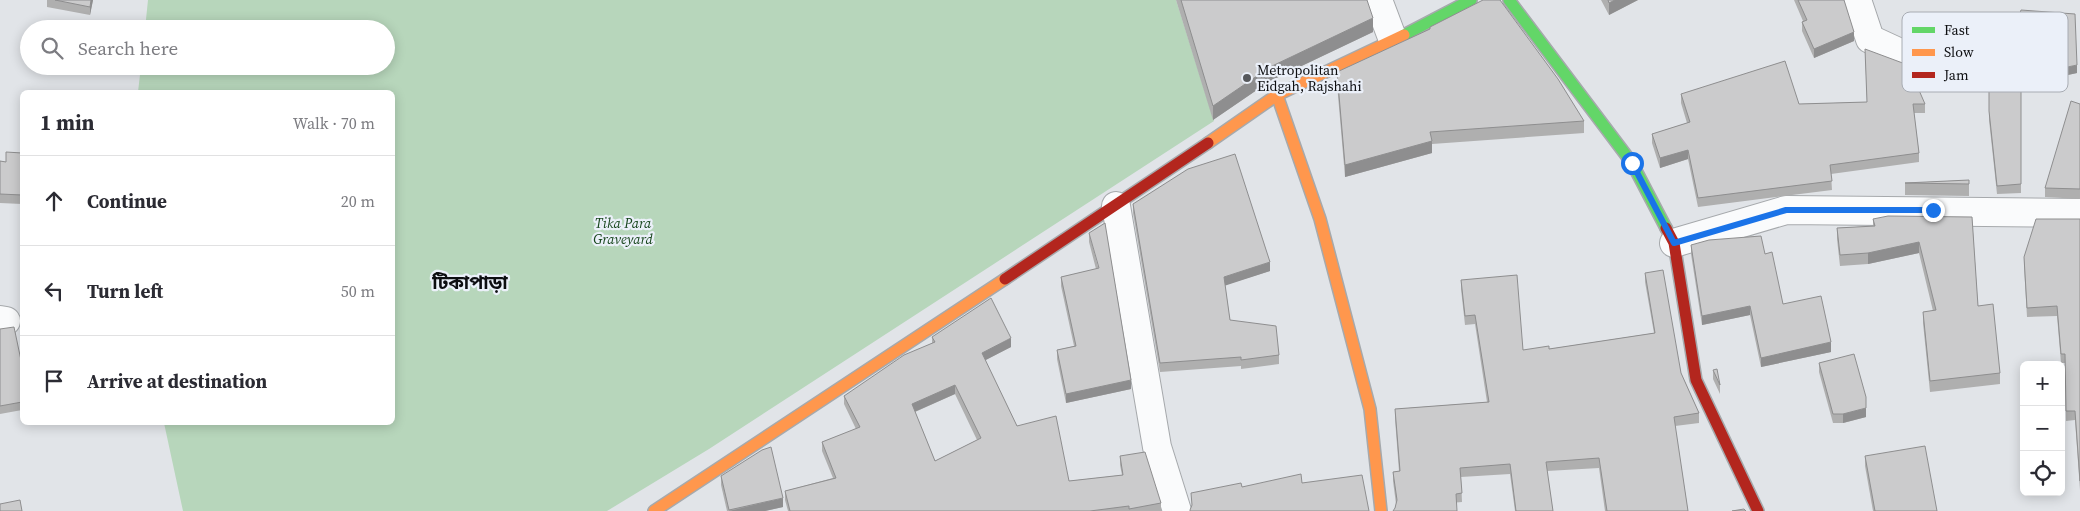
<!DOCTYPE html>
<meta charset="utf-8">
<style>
body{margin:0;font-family:"Source Serif 4","Noto Sans Bengali",serif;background:#f2f2f3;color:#2b2b33}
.controls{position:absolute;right:15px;bottom:15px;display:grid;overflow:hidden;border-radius:8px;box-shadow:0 2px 12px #0003}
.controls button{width:45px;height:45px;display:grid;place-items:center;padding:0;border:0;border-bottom:1px solid #e1e1e2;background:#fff;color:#2b2b33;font:25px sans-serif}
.stop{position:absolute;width:15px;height:15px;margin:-11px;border:4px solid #1a73e8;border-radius:50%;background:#fff}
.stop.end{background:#1a73e8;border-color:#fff;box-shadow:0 1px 5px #0008}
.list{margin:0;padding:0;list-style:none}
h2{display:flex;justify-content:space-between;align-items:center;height:65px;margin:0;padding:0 20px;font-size:21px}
h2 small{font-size:16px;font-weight:400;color:#7c7c81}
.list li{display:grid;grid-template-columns:32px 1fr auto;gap:15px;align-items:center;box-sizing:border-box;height:90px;padding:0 20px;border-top:1px solid #e1e1e2}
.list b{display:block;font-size:19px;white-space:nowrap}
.list em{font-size:16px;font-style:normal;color:#7c7c81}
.icon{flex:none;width:28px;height:28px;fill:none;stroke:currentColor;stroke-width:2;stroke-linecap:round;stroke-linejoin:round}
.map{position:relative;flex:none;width:2080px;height:511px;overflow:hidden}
.search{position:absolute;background:#fff;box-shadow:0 2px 12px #0003;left:20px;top:20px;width:375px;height:55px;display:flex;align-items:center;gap:12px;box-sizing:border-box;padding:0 18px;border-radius:28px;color:#7c7c81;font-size:19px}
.panel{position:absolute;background:#fff;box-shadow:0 2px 12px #0003;left:20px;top:90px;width:375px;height:335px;border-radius:8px}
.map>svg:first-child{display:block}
</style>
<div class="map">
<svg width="2080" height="511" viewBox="0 0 2080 511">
<rect width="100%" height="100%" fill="#e1e4e8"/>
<polygon fill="#b7d6bb" points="148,0 1176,0 1214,121 709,449 607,511 183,511 164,423 392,422 392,92 138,92 141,66 386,66 386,29 145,29"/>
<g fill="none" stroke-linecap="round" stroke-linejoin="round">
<g stroke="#a6a9ac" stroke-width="30">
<g id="street">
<polyline points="1378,0 1393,40"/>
<polyline points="1857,0 1870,39 1948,75 1988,70"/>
<polyline points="1116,206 1157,447 1177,511"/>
<polyline points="1674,243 1786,210 2080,213"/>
<polyline points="0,320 6,321"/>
</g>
</g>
<g stroke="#a6a9ac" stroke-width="14">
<g id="fast">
<polyline points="1509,0 1632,163 1666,228"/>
<polyline points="1404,35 1471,0"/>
</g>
</g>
<g stroke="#a6a9ac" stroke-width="14">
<g id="slow">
<polyline points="1277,95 1320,219 1370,409 1381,511"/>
<polyline points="1208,143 1277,95 1404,35"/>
<polyline points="654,511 1005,279"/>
</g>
</g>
<g stroke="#a6a9ac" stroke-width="14">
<g id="jam">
<polyline points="1666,228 1674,243 1696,380 1758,511"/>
<polyline points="1005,279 1208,143"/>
</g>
</g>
<use href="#street" stroke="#fafbfc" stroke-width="28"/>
<use href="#fast" stroke="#63d668" stroke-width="11"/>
<use href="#slow" stroke="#ff974d" stroke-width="11"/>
<use href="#jam" stroke="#b3261e" stroke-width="11"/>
</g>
<g fill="#afafaf" fill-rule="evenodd">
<polygon points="47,0 93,0 90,15 47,7"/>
<polygon points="1176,0 1367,0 1373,32 1270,81 1213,120"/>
<polygon points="1601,0 1638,0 1609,15"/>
<polygon points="1794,0 1844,0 1854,41 1814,58 1802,31 1802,22 1803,21"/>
<polygon points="1989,42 2077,73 2018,86 2021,87 2021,193 1997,194 1989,120 1989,77 1998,74 2002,68 2002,66 2000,60 1989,55"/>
<polygon points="1865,49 1925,104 1925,113 1914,113 1919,153 1919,162 1831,174 1832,190 1698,207 1688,159 1660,168 1652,143 1652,134 1687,123 1681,103 1681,94 1799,104 1867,102"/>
<polygon points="1337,72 1584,121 1584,133 1432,144 1432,153 1345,177 1337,84"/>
<polygon points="2080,104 2080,199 2045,197 2045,188"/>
<polygon points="22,153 22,204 0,203 0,161 6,162"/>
<polygon points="1969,180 1969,196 1905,195 1905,183"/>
<polygon points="1133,204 1270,271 1225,285 1230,320 1279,355 1279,364 1241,369 1241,366 1160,372 1133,213"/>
<polygon points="1972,217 1978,306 2000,373 2000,384 1930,392 1923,323 1923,312 1933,311 1919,253 1868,264 1840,266 1837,239 1837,228 1873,226 1873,219"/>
<polygon points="2080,219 2080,490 2075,420 2066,421 2065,363 2061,363 2057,316 2027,317 2024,266 2024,257"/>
<polygon points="1089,233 1131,389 1066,403 1057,359 1057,350 1074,346 1061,286 1061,277 1096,269 1089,242"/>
<polygon points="1691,245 1765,254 1783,304 1831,352 1761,367 1750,315 1702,325 1691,254"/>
<polygon points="1645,273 1681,373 1699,413 1699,423 1675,426 1688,511 1605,511 1599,468 1547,471 1553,511 1515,511 1510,474 1461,477 1462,502 1395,508 1396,504 1393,481 1393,472 1399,471 1395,419 1395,409 1487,402 1475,324 1465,325 1461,289 1461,280 1523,350 1549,349 1654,333 1645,282"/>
<polygon points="0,329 22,365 22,410 0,414"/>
<path d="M 932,337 L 1011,347 L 985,360 L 1017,426 L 1069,481 L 1122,475 L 1120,465 L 1120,456 L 1161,503 L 1161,511 L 788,511 L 785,500 L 785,491 L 833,478 L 822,451 L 822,442 L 856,429 L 844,404 L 844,396 L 932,343 ZM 955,394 L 977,440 L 935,461 L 915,412 Z"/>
<polygon points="1819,363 1866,417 1843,423 1833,423 1819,372"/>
<polygon points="1713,370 1720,385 1720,394 1713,379"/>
<polygon points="1865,456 1937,511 1873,511 1865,466"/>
<polygon points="721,476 783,507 765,511 727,511 721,485"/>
</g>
<g fill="#8e8e8f">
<polygon points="91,0 93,0 90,15 90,7"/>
<polygon points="1615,0 1638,0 1609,15 1609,3"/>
<polygon points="1373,18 1373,32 1270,81 1213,120 1213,106 1270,67"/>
<polygon points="1854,32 1854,41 1814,58 1814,49"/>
<polygon points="2077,65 2077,73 2002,89 2002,81"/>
<polygon points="1432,141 1432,153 1345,177 1345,165"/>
<polygon points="1688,150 1688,159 1660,168 1660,158"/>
<polygon points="1919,242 1919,253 1868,264 1868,253"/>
<polygon points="1270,262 1270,271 1224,286 1224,277"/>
<polygon points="1750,306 1750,315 1702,325 1702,316"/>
<polygon points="1011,338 1011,347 982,362 982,353"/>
<polygon points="1831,342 1831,352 1761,367 1761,358"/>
<polygon points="1131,380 1131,389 1066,403 1066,394"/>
<polygon points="955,385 955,394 912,413 912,404"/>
<polygon points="1866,408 1866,417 1843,423 1843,414"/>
<polygon points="783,498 783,507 765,511 729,511"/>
</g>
<g fill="#cbcbcc" stroke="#8e8e8f" fill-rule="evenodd">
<polygon points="55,0 91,0 90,7"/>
<polygon points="1181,0 1367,0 1373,18 1270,67 1213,106"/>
<polygon points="1483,0 1500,0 1558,79 1584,121 1430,132 1432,141 1345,165 1337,72 1430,29 1430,27"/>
<polygon points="1608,0 1615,0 1609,3"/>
<polygon points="1798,0 1844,0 1854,32 1814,49 1802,22 1807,20"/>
<polygon points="2021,10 2075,14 2077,65 2002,81 2021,87 2021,184 1997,186 1989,111 1989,77 1998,74 2002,68 2004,60 2000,52 1989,47 1989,42 2011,42"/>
<polygon points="1865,49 1908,65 1925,104 1913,104 1919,153 1830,165 1832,181 1698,198 1688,150 1660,158 1652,134 1690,122 1681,94 1785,61 1799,104 1867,102"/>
<polygon points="2071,101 2080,104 2080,189 2045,188"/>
<polygon points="6,152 22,153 22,195 0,194 0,161 6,162"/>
<polygon points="1235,154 1270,262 1224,277 1230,320 1276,326 1279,355 1241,360 1241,357 1160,363 1133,204 1188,169"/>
<polygon points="1969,180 1969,184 1905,183"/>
<polygon points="1888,216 1972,217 1978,306 1993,304 2000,373 1930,381 1923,312 1936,310 1919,242 1868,253 1840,255 1837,228 1875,226 1873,219"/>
<polygon points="2036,219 2080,219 2080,481 2075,411 2066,411 2065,354 2061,354 2057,306 2027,308 2024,257"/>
<polygon points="1105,223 1131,380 1066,394 1057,350 1076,346 1061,277 1099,268 1089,233"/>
<polygon points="1761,236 1765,254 1772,252 1783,304 1821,296 1831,342 1761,358 1750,306 1702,316 1691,245 1709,240"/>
<polygon points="1663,270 1681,373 1699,413 1674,417 1688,511 1607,511 1599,458 1546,462 1553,511 1516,511 1510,464 1460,468 1462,493 1456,494 1457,511 1393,511 1395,508 1397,500 1393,472 1400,471 1395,409 1489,402 1475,315 1465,316 1461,280 1517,275 1523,350 1549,346 1549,349 1655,333 1645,273"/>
<path d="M 991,298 L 1011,338 L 982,353 L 1017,426 L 1056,416 L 1069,481 L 1123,475 L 1120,456 L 1145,452 L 1161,503 L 1129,509 L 1129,506 L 1090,511 L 790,511 L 785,491 L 836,478 L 822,442 L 860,427 L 844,396 L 904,355 L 935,342 L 932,337 ZM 955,385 L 981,438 L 935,461 L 912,404 Z"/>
<polygon points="14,327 22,365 22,402 0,406 0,329"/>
<polygon points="1854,354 1866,397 1866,408 1843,414 1833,414 1819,363"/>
<polygon points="1717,369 1720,385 1713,370"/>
<polygon points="1925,446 1937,511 1875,511 1865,456"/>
<polygon points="771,447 783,498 729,510 721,476 762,450"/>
<polygon points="1301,474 1302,483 1362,475 1369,511 1190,511 1190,510 1192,505 1191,493 1241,483 1242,487"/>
<polygon points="20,500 22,511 0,511 0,504"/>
<polygon points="1744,509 1746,511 1732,511"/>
</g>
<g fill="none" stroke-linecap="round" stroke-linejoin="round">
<polyline stroke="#1a73e8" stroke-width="6" points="1632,163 1674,243 1786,210 1933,210"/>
</g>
<circle fill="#57595c" stroke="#ebf0f9" stroke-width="2" cx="1247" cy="78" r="5"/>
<g text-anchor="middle" stroke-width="4.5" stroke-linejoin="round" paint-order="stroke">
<g font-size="14" fill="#0d0e11" stroke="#ebf0f9" text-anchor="start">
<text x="1257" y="75">Metropolitan<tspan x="1257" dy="16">Eidgah, Rajshahi</tspan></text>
</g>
<g font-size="14" font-style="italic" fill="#17461c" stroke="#ebf0f9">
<text x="623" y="228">Tika Para<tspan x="623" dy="16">Graveyard</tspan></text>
</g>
<g font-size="19" font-weight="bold" fill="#0d0e11" stroke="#ebf0f9">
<text x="470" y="289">টিকাপাড়া</text>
</g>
</g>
<rect x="1902" y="12" width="166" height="80" rx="8" fill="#ebf0f9" stroke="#a8acb3" stroke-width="1"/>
<rect x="1912" y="27" width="23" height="6" fill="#63d668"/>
<rect x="1912" y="49" width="23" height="7" fill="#ff974d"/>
<rect x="1912" y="72" width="23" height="6" fill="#b3261e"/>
<g font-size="14" fill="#0d0e11">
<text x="1944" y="35">Fast</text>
<text x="1944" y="57">Slow</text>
<text x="1944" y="80">Jam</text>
</g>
</svg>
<div class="controls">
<button>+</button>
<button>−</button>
<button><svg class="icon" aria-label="locate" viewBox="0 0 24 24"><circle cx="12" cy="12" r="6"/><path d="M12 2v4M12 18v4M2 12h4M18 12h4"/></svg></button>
</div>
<div class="stop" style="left:1632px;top:163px"></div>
<div class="stop end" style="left:1933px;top:210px"></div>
<div class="search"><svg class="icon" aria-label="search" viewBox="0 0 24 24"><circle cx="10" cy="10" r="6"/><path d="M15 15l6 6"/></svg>Search here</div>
<section class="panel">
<h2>1 min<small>Walk · 70 m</small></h2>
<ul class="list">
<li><svg class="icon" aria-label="ahead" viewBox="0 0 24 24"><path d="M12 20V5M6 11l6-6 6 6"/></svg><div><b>Continue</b></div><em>20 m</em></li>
<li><svg class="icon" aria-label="left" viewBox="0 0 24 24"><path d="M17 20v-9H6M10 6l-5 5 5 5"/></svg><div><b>Turn left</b></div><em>50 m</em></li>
<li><svg class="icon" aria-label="arrive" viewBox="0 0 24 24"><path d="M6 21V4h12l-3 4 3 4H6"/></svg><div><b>Arrive at destination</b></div></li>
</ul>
</section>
</div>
